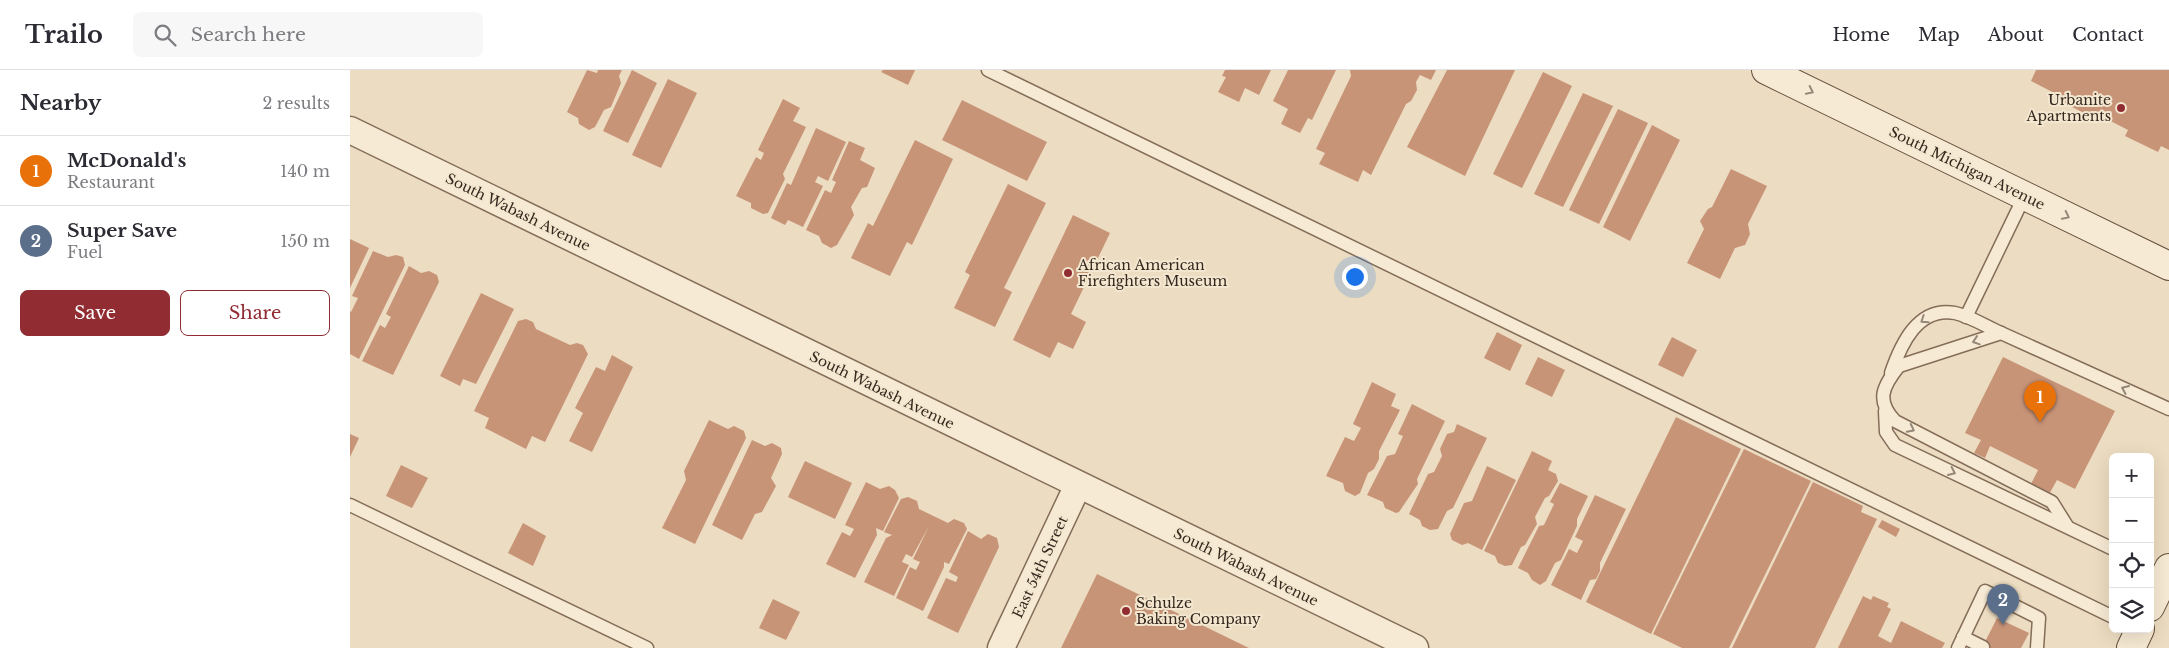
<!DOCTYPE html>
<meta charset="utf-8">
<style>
body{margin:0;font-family:"Libre Baskerville",serif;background:#f7f7f7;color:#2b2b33}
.controls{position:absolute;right:15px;bottom:15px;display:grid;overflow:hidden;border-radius:8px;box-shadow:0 5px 20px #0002}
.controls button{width:45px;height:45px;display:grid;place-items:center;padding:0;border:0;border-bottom:1px solid #e1e1e2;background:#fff;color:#2b2b33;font:25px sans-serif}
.you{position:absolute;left:1004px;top:206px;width:18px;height:18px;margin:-12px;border:4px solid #fff;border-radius:50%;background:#1a73e8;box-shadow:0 0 0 8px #1a73e833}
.badge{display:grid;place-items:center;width:32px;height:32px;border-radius:50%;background:#912c33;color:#fff;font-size:16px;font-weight:700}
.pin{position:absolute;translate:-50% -41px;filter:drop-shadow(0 1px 2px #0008)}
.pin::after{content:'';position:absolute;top:26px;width:18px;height:15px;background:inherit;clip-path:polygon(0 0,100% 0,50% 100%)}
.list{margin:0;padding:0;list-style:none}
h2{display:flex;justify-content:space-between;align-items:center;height:65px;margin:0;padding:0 20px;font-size:21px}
h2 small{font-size:16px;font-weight:400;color:#7c7c81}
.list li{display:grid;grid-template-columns:32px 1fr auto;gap:15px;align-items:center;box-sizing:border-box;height:70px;padding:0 20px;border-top:1px solid #e1e1e2}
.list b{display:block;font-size:19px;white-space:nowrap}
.list p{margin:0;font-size:16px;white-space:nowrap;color:#7c7c81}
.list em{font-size:16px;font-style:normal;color:#7c7c81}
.actions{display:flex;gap:10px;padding:15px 20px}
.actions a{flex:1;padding:11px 0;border:1px solid #912c33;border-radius:8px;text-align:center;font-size:18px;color:#912c33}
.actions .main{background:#912c33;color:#fff}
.icon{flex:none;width:28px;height:28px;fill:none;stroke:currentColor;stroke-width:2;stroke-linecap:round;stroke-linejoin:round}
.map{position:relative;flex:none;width:1819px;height:578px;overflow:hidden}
header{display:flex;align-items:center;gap:30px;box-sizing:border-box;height:70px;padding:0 25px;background:#fff;border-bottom:1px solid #e1e1e2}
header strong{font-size:24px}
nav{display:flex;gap:28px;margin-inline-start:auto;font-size:18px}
.search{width:350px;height:45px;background:#f7f7f7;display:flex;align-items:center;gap:12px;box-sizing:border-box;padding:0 18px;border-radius:8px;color:#7c7c81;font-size:19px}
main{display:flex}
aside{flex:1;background:#fff}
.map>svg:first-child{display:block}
</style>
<header>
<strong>Trailo</strong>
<div class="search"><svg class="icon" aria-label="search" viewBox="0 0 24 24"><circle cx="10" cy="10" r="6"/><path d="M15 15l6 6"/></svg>Search here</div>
<nav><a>Home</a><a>Map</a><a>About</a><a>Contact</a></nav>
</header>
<main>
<aside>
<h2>Nearby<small>2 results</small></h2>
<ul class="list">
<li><span class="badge" style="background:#e8710a">1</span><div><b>McDonald's</b><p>Restaurant</p></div><em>140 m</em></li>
<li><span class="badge" style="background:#5c6f8a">2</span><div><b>Super Save</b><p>Fuel</p></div><em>150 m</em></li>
</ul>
<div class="actions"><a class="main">Save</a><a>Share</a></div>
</aside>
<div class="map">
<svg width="1819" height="578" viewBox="0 0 1819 578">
<rect width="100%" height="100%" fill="#ecdcc1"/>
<g fill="#c89478">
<polygon points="237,0 247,3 248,0 272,0 269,6 271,13 261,37 254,40 245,57 239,60 229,54 228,48 217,42"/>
<polygon points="282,0 307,13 278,73 253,61"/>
<polygon points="533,0 565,0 558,15 531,2"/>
<polygon points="875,0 921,0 909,25 895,18 889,32 868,22 876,7 872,6"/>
<polygon points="938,0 986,0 962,50 958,48 950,63 931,54 938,39 923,31"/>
<polygon points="1000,0 1086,0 1081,10 1070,5 1066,12 1067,20 1061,31 1056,34 1021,105 1013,100 1008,112 969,94 975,83 966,79 1001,6"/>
<polygon points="1097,0 1165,0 1115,106 1057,77"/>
<polygon points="1686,0 1819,0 1819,80 1811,76 1808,82 1775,66 1778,60 1745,43 1742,47 1712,32 1712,27 1681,11"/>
<polygon points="1193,2 1222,16 1172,118 1143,104"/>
<polygon points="318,9 347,23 311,98 282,85"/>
<polygon points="1233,23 1263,36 1213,137 1184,124"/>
<polygon points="433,29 450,38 443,51 456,57 433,104 435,109 418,143 413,144 401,138 401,133 386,126 406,87 411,90 414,83 408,80"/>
<polygon points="612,30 697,72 677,111 592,70"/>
<polygon points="1268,39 1298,53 1249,154 1219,140"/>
<polygon points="1302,55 1330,70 1280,171 1253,157"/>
<polygon points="466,58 496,72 478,111 468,106 465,112 473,116 453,157 438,150 435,155 421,148 437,113 441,115"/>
<polygon points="565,70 603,89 562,175 557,172 540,206 501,188 518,153 523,156"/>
<polygon points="499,71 515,78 510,90 525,98 517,117 512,118 501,137 504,145 487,175 481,178 472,173 469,166 456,160 475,120 481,123 486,112 482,110"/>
<polygon points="1381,99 1417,116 1398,154 1400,164 1395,175 1385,178 1370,209 1337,193 1354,159 1350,151 1358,139 1362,137"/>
<polygon points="658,114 696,133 654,218 662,222 645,257 604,238 620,205 615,202"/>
<polygon points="723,145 760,163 721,244 736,252 723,279 708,272 700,288 663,270"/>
<polygon points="0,169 19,178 0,218"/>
<polygon points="23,181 38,187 46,185 53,187 55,195 9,289 0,284 0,241 1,242 8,228 2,226"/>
<polygon points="59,196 71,203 79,201 87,205 89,212 43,305 12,291 30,255 35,258 41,247 36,244"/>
<polygon points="131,223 164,239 126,314 113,309 110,316 90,306"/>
<polygon points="176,249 183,252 186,259 220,275 227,273 233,275 238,284 195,372 182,366 176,379 135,358 139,348 124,341 168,251"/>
<polygon points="1147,262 1172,275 1160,301 1134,288"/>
<polygon points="1322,267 1347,280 1333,307 1308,295"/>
<polygon points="262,285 283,297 242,382 219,371 233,343 225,338 246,297 255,301"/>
<polygon points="1188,287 1215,300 1202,327 1175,314"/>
<polygon points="1653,287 1765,341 1725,419 1707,410 1697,428 1679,418 1688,400 1640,376 1635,388 1624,383 1631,370 1615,363"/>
<polygon points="1022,312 1046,324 1041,336 1050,340 1029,381 1029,389 1024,399 1018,403 1010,423 1005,426 995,421 993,413 976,406 995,367 1004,371 1011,358 1003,354"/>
<polygon points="1062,334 1095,351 1067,409 1068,414 1049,442 1046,443 1035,438 1033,432 1017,425 1037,386 1045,384 1053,366 1048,364"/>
<polygon points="1326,347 1391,379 1301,564 1236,532"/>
<polygon points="359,350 378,359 384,356 394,361 396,368 345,474 312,458 336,410 334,401"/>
<polygon points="1107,354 1137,368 1103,438 1097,441 1088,459 1080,460 1072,456 1070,450 1059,444 1078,404 1084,402 1092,386 1090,379 1097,364 1104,362"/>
<polygon points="0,364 9,368 0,387"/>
<polygon points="402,370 415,376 422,373 431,378 432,384 421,408 426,416 412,442 405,444 392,470 362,455"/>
<polygon points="1394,379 1461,411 1379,578 1332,578 1303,564"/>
<polygon points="1182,381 1202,391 1198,400 1206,404 1208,411 1199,426 1195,428 1185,447 1187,454 1175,475 1171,477 1162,495 1155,496 1148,493 1145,486 1134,481"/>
<polygon points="455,391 502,413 485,449 438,427"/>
<polygon points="51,395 78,408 62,438 36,426"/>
<polygon points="1137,396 1166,410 1132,480 1118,473 1112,475 1102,470 1100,464 1114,433 1122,431"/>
<polygon points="516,412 530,419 539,416 545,420 549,428 533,461 526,458 527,465 505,508 476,494 492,462 500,466 504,459 495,455"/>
<polygon points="1463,412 1513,436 1511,442 1527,449 1465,578 1382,578"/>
<polygon points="1210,413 1238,426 1227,449 1227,456 1211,490 1205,493 1196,511 1190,515 1182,510 1178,503 1168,498 1189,456 1194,455 1204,434 1200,432"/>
<polygon points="1245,425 1276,439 1250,493 1250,501 1246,509 1240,510 1231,530 1201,515 1219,479 1227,483 1233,471 1225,467"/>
<polygon points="558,427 567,431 569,439 598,453 604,449 614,453 617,459 599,494 594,492 594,497 573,541 546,528 560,497 566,500 570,492 563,489 579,456 562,487 556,484 552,492 559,495 544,526 514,512 536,468 542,465 534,462 551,429"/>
<polygon points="1532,450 1550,459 1546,467 1528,457"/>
<polygon points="173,453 196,466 183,496 158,483"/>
<polygon points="618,461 631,469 638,464 647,468 649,477 608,563 577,548 596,508 606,512 608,507 599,502"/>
<polygon points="747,504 899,578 711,578"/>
<polygon points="1513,526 1521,530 1523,526 1539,533 1537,537 1541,539 1528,566 1541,573 1551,551 1595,573 1592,578 1488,578"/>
<polygon points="423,529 450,542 436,570 409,558"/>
<polygon points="1647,548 1679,563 1671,578 1632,578"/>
</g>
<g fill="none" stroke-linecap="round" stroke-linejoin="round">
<g stroke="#846d59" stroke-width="15">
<g id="lane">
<polyline points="638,0 1763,547"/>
<polyline points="1616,247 1675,125"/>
<path d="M 1541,303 C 1551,274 1568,236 1605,243 C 1620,246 1637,257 1651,263"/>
<polyline points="1535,341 1536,362 1545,375 1763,479"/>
<polyline points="0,435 297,578"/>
<path d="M 1717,456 L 1702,432 L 1545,351 C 1526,331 1532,317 1549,296 L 1651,263 L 1819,339"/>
<polyline points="1613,567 1633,577"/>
<polyline points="1608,578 1635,521 1689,548 1687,578"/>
</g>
</g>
<g stroke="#846d59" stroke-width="29">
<g id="street">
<polyline points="0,60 1065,578"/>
<polyline points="651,578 728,415"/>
</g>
</g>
<g stroke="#664f3d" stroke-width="30">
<g id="secondary">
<polyline points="1416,0 1819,196"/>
<polyline points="1800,537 1819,498"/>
<polyline points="1781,578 1790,559"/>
</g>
</g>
<use href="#lane" stroke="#f7ead4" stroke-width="12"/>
<use href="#street" stroke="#f7ead4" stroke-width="26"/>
<use href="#secondary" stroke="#f7ead4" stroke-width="28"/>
</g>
<defs><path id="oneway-chevron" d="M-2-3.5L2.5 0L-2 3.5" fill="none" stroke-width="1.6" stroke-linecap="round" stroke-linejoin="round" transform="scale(1.25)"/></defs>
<g stroke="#968878">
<use href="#oneway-chevron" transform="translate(1460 21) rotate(26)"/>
<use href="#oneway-chevron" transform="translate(1716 146) rotate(26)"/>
<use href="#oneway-chevron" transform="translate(1574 250) rotate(146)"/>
<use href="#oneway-chevron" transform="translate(1626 271) rotate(162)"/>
<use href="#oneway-chevron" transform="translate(1775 319) rotate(-156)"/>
<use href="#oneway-chevron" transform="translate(1561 359) rotate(27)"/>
<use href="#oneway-chevron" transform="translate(1602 402) rotate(25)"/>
</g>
<g fill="#912c33" stroke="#f3e7d0" stroke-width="2">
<circle cx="1771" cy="38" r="5"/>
<circle cx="718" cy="203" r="5"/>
<circle cx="776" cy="541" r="5"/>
</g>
<g text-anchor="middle" stroke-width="4" stroke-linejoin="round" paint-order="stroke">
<g font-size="14" fill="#35271d" stroke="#f3e7d0" text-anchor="start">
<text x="1761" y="35" text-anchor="end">Urbanite<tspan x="1761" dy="16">Apartments</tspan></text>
<text x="728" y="200">African American<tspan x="728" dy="16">Firefighters Museum</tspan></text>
<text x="786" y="538">Schulze<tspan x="786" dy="16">Baking Company</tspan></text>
</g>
<g font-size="14" fill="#35271d" stroke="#f3e7d0">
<text transform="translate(1617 98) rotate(26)" y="5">South Michigan Avenue</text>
<text transform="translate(168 142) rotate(26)" y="5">South Wabash Avenue</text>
<text transform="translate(532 320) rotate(26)" y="5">South Wabash Avenue</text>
<text transform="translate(690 497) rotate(-65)" y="5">East 54th Street</text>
<text transform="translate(896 497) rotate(26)" y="5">South Wabash Avenue</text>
</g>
</g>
</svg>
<div class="controls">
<button>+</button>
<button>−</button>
<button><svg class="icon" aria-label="locate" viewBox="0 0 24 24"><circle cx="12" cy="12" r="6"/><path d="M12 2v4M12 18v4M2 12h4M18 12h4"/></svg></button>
<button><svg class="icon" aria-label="layers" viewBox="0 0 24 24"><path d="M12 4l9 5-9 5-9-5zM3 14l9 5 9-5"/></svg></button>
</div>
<div class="you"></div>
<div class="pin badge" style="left:1690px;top:352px;background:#e8710a">1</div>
<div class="pin badge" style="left:1653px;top:555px;background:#5c6f8a">2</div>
</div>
</main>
